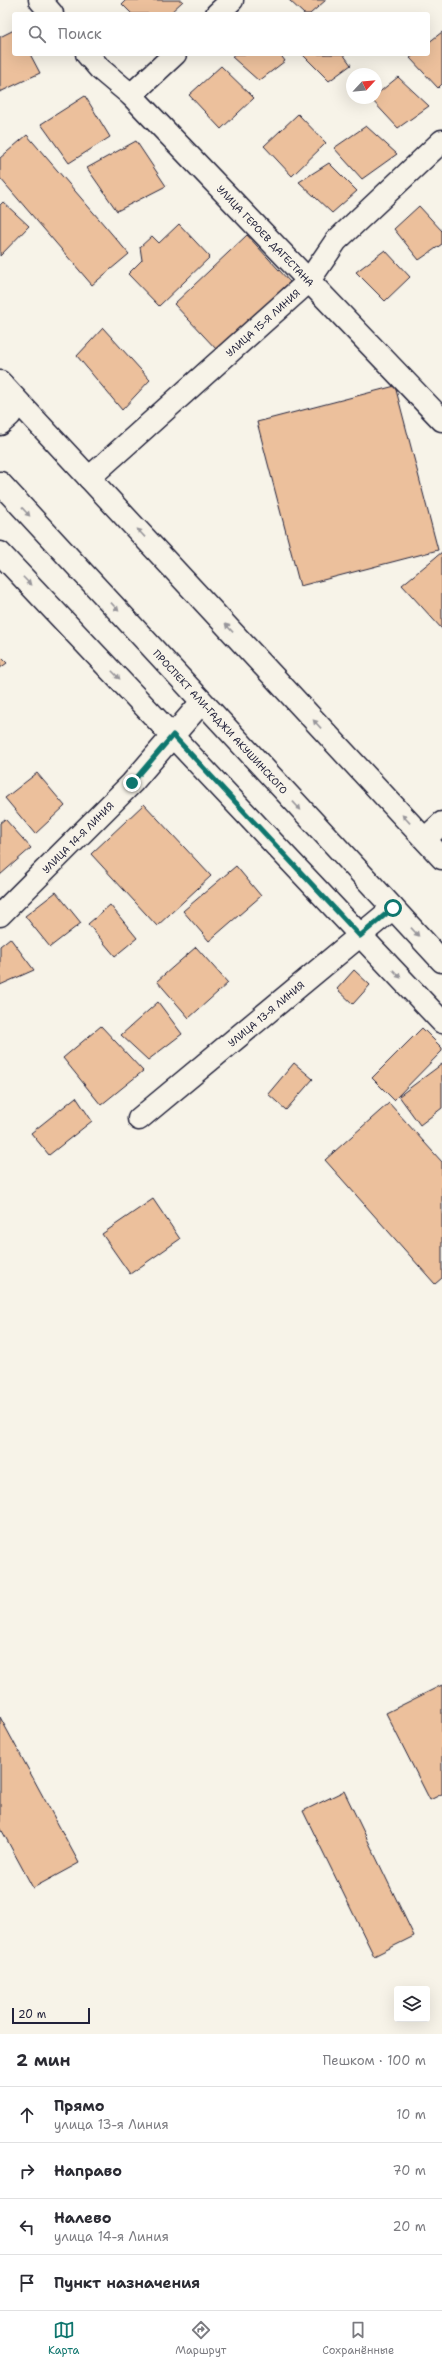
<!DOCTYPE html>
<html lang="ru">
<meta charset="utf-8">
<style>
body{margin:0;font-family:"Shantell Sans",sans-serif;background:#f2f2f3;color:#2b2b33}
.controls{position:absolute;right:12px;bottom:12px;display:grid;overflow:hidden;border-radius:4px;box-shadow:0 4px 16px #0002}
.controls button{width:36px;height:36px;display:grid;place-items:center;padding:0;border:0;border-bottom:1px solid #e1e1e2;background:#fff;color:#2b2b33;font:20px sans-serif}
.compass{position:absolute;left:346px;top:68px;width:36px;height:36px;border-radius:50%;background:#fff;box-shadow:0 4px 16px #0002;rotate:64deg}
.scale{position:absolute;left:12px;bottom:10px;width:78px;box-sizing:border-box;padding-left:4px;border:2px solid #22223b;border-top:0;font-size:11px;line-height:14px;white-space:nowrap;color:#22223b;-webkit-text-stroke:3px #f7f3e8;paint-order:stroke}
.stop{position:absolute;width:12px;height:12px;margin:-9px;border:3px solid #0f766e;border-radius:50%;background:#fff}
.stop.end{background:#0f766e;border-color:#fff;box-shadow:0 1px 4px #0008}
.list{margin:0;padding:0;list-style:none}
h2{display:flex;justify-content:space-between;align-items:center;height:52px;margin:0;padding:0 16px;font-size:17px}
h2 small{font-size:13px;font-weight:400;color:#7c7c81}
.list li{display:grid;grid-template-columns:26px 1fr auto;gap:12px;align-items:center;box-sizing:border-box;height:56px;padding:0 16px;border-top:1px solid #e1e1e2}
.list b{display:block;font-size:15px;white-space:nowrap}
.list p{margin:0;font-size:13px;white-space:nowrap;color:#7c7c81}
.list em{font-size:13px;font-style:normal;color:#7c7c81}
.icon{flex:none;width:22px;height:22px;fill:none;stroke:currentColor;stroke-width:2;stroke-linecap:round;stroke-linejoin:round}
.map{position:relative;flex:none;width:442px;height:2034px;overflow:hidden}
.search{position:absolute;background:#fff;box-shadow:0 4px 16px #0002;left:12px;right:12px;top:12px;height:44px;display:flex;align-items:center;gap:10px;box-sizing:border-box;padding:0 14px;border-radius:4px;color:#7c7c81;font-size:15px}
.sheet{height:276px;background:#fff}
nav{display:flex;justify-content:space-around;align-items:center;box-sizing:border-box;height:56px;border-top:1px solid #e1e1e2;background:#fff;font-size:11px;color:#7c7c81}
nav a{display:grid;justify-items:center;gap:2px}
nav .on{color:#0f766e}
.map>svg:first-child{display:block}
</style>
<div class="map">
<svg width="442" height="2034" viewBox="0 0 442 2034">
<rect width="100%" height="100%" fill="#f7f3e8"/>
<filter id="ink" filterUnits="userSpaceOnUse"><feTurbulence type="fractalNoise" baseFrequency=".025" numOctaves="2"/><feDisplacementMap in="SourceGraphic" scale="8" xChannelSelector="R" yChannelSelector="G"/><feConvolveMatrix kernelMatrix="1 2 1 2 8 2 1 2 1" color-interpolation-filters="sRGB"/></filter>
<g filter="url(#ink)">
<g fill="#ecc09c" stroke="#22223b">
<polygon points="126,0 181,0 183,1 169,14 132,14 122,4"/>
<polygon points="289,0 326,0 310,14 304,14"/>
<polygon points="14,30 14,54 30,54 40,73 0,92 0,37"/>
<polygon points="442,32 442,84 438,88 410,58 415,54 428,54 428,43"/>
<polygon points="236,54 280,54 285,61 259,81 232,57"/>
<polygon points="302,54 343,54 351,65 329,81"/>
<polygon points="221,66 254,98 221,129 189,95"/>
<polygon points="398,77 429,106 398,128 371,99 376,98 376,95"/>
<polygon points="85,96 110,137 69,163 41,124"/>
<polygon points="298,114 326,143 292,176 264,146"/>
<polygon points="366,126 397,154 362,179 334,148"/>
<polygon points="27,135 129,254 92,285 0,178 0,158"/>
<polygon points="136,141 166,186 117,211 87,168"/>
<polygon points="329,163 357,191 332,213 299,182"/>
<polygon points="3,202 29,226 0,256 0,205"/>
<polygon points="419,206 442,231 442,244 419,260 394,229"/>
<polygon points="179,224 210,257 159,306 128,274 142,260 140,247 152,236 159,243"/>
<polygon points="247,235 290,282 217,350 174,304"/>
<polygon points="385,250 410,277 385,301 356,272"/>
<polygon points="103,328 150,380 122,410 77,356"/>
<polygon points="395,386 438,550 300,586 257,422"/>
<polygon points="442,552 442,629 402,585"/>
<polygon points="0,656 7,663 0,668"/>
<polygon points="37,773 65,806 35,834 5,798"/>
<polygon points="144,804 211,876 157,926 91,854"/>
<polygon points="5,819 31,848 0,875 0,823"/>
<polygon points="236,866 261,896 209,941 183,911"/>
<polygon points="56,892 81,923 50,947 25,916"/>
<polygon points="110,905 137,938 115,956 88,924"/>
<polygon points="10,938 34,970 0,985 0,946"/>
<polygon points="196,947 228,983 189,1018 157,981"/>
<polygon points="354,970 370,985 353,1004 337,989"/>
<polygon points="158,1002 182,1034 148,1060 121,1035"/>
<polygon points="101,1026 143,1071 101,1105 63,1058"/>
<polygon points="422,1028 442,1048 442,1051 394,1100 372,1078"/>
<polygon points="294,1063 313,1079 286,1110 268,1094"/>
<polygon points="442,1064 442,1108 420,1125 399,1096"/>
<polygon points="76,1097 92,1121 49,1155 31,1133"/>
<polygon points="389,1103 442,1162 442,1278 435,1284 325,1160"/>
<polygon points="153,1199 180,1239 130,1274 102,1234"/>
<polygon points="442,1685 442,1794 430,1800 386,1713"/>
<polygon points="0,1717 79,1863 33,1888 0,1827"/>
<polygon points="344,1791 414,1936 374,1956 303,1811"/>
</g>
<g fill="none" stroke-linecap="round" stroke-linejoin="round">
<g stroke="#22223b" stroke-width="25">
<g id="minor">
<polyline points="40,0 52,14"/>
<polyline points="217,14 232,0"/>
<path id="s1" d="M 87,54 L 100,69 L 131,95 L 442,420"/>
<polyline points="131,95 175,54"/>
<path id="s2" d="M 89,478 L 308,282 L 336,241 L 442,141"/>
<polyline points="0,553 442,1022"/>
<polyline points="425,839 442,823"/>
<path id="s3" d="M 0,915 L 132,783 L 201,703"/>
<path id="s4" d="M 139,1119 L 393,908"/>
</g>
</g>
<g stroke="#22223b" stroke-width="25">
<g id="primary">
<polyline points="0,382 442,858"/>
<polyline points="0,424 10,415 3,386"/>
<path id="s5" d="M 0,483 L 442,961"/>
</g>
</g>
<use href="#minor" stroke="#f7f3e8" stroke-width="22"/>
<use href="#primary" stroke="#f7f3e8" stroke-width="22"/>
</g>
<defs><path id="oneway-solid" d="M-6-.8H1V-3.2L6.5 0L1 3.2V.8H-6Z"/></defs>
<g fill="#97959a">
<use href="#oneway-solid" transform="translate(26 512) rotate(47)"/>
<use href="#oneway-solid" transform="translate(141 533) rotate(-133)"/>
<use href="#oneway-solid" transform="translate(27 581) rotate(46)"/>
<use href="#oneway-solid" transform="translate(115 607) rotate(47)"/>
<use href="#oneway-solid" transform="translate(229 628) rotate(-133)"/>
<use href="#oneway-solid" transform="translate(116 675) rotate(46)"/>
<use href="#oneway-solid" transform="translate(317 724) rotate(-133)"/>
<use href="#oneway-solid" transform="translate(297 806) rotate(47)"/>
<use href="#oneway-solid" transform="translate(406 819) rotate(-133)"/>
<use href="#oneway-solid" transform="translate(415 932) rotate(47)"/>
<use href="#oneway-solid" transform="translate(397 974) rotate(46)"/>
</g>
</g>
<g fill="none" stroke-linecap="round" stroke-linejoin="round" filter="url(#ink)">
<polyline stroke="#0f766e" stroke-width="5" points="132,783 173,735 360,936 393,908"/>
</g>
<g text-anchor="middle" stroke-width="3.5" stroke-linejoin="round" paint-order="stroke">
<g font-size="10" fill="#22223b" stroke="#f7f3e8">
<text dy="4" stroke="none"><textPath href="#s1" startOffset="255">УЛИЦА ГЕРОЕВ ДАГЕСТАНА</textPath></text>
<text dy="4" stroke="none"><textPath href="#s2" startOffset="233">УЛИЦА 15-Я ЛИНИЯ</textPath></text>
<text dy="4" stroke="none"><textPath href="#s5" startOffset="325">ПРОСПЕКТ АЛИ-ГАДЖИ АКУШИНСКОГО</textPath></text>
<text dy="4" stroke="none"><textPath href="#s3" startOffset="110">УЛИЦА 14-Я ЛИНИЯ</textPath></text>
<text dy="4" stroke="none"><textPath href="#s4" startOffset="165">УЛИЦА 13-Я ЛИНИЯ</textPath></text>
</g>
</g>
</svg>
<div class="controls">
<button><svg class="icon" aria-label="layers" viewBox="0 0 24 24"><path d="M12 4l9 5-9 5-9-5zM3 14l9 5 9-5"/></svg></button>
</div>
<svg class="compass" viewBox="-18 -18 36 36"><path d="M0-13l5 13h-10z" fill="#e53935"/><path d="M0 13l5-13h-10z" fill="#7c7c81"/></svg>
<div class="scale">20 m</div>
<div class="stop" style="left:393px;top:908px"></div>
<div class="stop end" style="left:132px;top:783px"></div>
<div class="search"><svg class="icon" aria-label="search" viewBox="0 0 24 24"><circle cx="10" cy="10" r="6"/><path d="M15 15l6 6"/></svg>Поиск</div>
</div>
<section class="sheet">
<h2>2 мин<small>Пешком · 100 m</small></h2>
<ul class="list">
<li><svg class="icon" aria-label="ahead" viewBox="0 0 24 24"><path d="M12 20V5M6 11l6-6 6 6"/></svg><div><b>Прямо</b><p>улица 13-я Линия</p></div><em>10 m</em></li>
<li><svg class="icon" aria-label="right" viewBox="0 0 24 24"><path d="M7 20v-9h11M14 6l5 5-5 5"/></svg><div><b>Направо</b></div><em>70 m</em></li>
<li><svg class="icon" aria-label="left" viewBox="0 0 24 24"><path d="M17 20v-9H6M10 6l-5 5 5 5"/></svg><div><b>Налево</b><p>улица 14-я Линия</p></div><em>20 m</em></li>
<li><svg class="icon" aria-label="arrive" viewBox="0 0 24 24"><path d="M6 21V4h12l-3 4 3 4H6"/></svg><div><b>Пункт назначения</b></div></li>
</ul>
</section>
<nav>
<a class="on"><svg class="icon" aria-label="map" viewBox="0 0 24 24"><path d="M3 6l6-2 6 2 6-2v14l-6 2-6-2-6 2zM9 4v14M15 6v14"/></svg>Карта</a>
<a><svg class="icon" aria-label="directions" viewBox="0 0 24 24"><path d="M12 3l9 9-9 9-9-9zM9 14v-3h6M13 9l2 2-2 2"/></svg>Маршрут</a>
<a><svg class="icon" aria-label="saved" viewBox="0 0 24 24"><path d="M7 4h10v16l-5-4-5 4z"/></svg>Сохранённые</a>
</nav>
